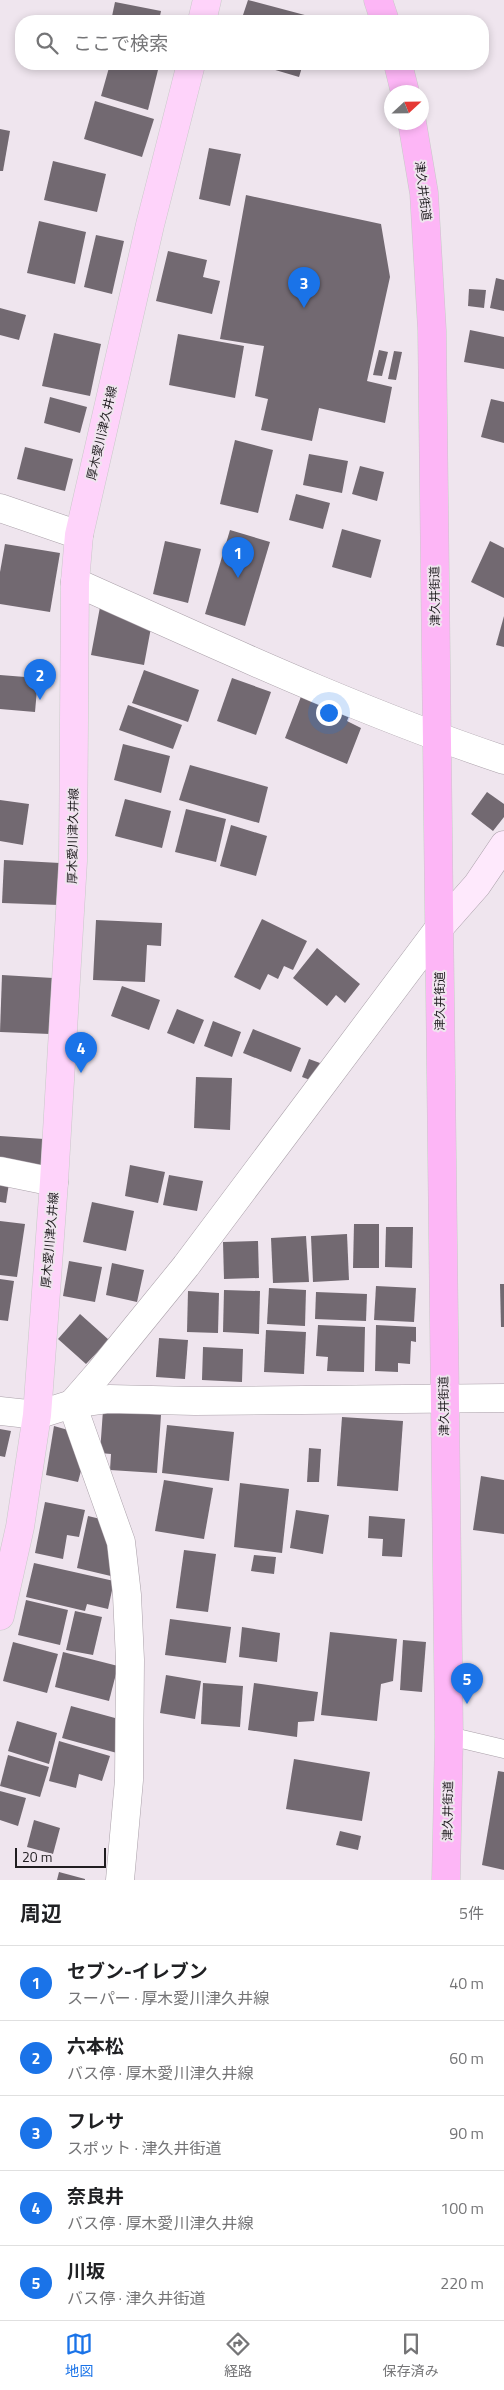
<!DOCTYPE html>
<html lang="ja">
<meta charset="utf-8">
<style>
body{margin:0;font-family:"Titillium Web","Noto Sans JP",sans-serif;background:#f2f2f2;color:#202124}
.compass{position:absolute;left:384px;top:85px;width:45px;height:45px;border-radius:50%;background:#fff;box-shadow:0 2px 8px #0003;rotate:68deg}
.scale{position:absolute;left:15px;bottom:12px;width:91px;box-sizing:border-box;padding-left:5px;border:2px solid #201d20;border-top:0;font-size:14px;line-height:18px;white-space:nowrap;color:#201d20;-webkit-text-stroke:4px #efe5ee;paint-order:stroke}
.you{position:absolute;left:328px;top:712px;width:18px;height:18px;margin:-12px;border:4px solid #fff;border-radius:50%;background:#1a73e8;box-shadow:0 0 0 8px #1a73e833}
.badge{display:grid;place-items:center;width:32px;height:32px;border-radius:50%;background:#1a73e8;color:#fff;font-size:16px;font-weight:700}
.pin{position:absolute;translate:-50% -41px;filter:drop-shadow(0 1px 2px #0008)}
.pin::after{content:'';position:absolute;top:26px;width:18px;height:15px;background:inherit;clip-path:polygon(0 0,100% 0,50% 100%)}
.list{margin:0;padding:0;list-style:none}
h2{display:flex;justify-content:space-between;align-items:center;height:65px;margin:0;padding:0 20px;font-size:21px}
h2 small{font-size:16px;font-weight:400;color:#757577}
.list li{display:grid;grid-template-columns:32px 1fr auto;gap:15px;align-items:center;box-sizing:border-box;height:75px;padding:0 20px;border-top:1px solid #e0e0e0}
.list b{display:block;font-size:19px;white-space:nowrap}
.list p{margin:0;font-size:16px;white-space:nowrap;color:#757577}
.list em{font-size:16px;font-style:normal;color:#757577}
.icon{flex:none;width:28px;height:28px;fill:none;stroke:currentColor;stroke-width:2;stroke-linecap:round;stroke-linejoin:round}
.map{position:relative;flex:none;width:504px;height:1880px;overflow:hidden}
.search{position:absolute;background:#fff;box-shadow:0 2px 8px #0003;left:15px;right:15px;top:15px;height:55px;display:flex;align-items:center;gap:12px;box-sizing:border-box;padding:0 18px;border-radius:20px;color:#757577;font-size:19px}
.sheet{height:440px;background:#fff}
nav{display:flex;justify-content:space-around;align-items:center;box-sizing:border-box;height:70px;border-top:1px solid #e0e0e0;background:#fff;font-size:14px;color:#757577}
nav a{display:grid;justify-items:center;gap:2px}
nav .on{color:#1a73e8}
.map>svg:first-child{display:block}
</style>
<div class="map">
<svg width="504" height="1880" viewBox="0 0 504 1880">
<rect width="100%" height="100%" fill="#efe5ee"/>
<g fill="#726971">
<polygon points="248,0 316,18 315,21 241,21"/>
<polygon points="115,2 161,11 159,21 111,21"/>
<polygon points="110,64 136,64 158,70 148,110 101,96"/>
<polygon points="255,64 303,64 299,77"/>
<polygon points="95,101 154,119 142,157 84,139"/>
<polygon points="0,129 10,131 3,171 0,171"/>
<polygon points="209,148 241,154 230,206 199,199"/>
<polygon points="53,161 106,174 97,212 44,200"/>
<polygon points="246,195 381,224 390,277 367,381 392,387 385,423 319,408 312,441 261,430 268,399 255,396 264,346 220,339"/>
<polygon points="39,221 86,232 75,284 27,273"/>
<polygon points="96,235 124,241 112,294 84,287"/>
<polygon points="168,251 207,260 203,277 220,281 212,314 156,301"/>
<polygon points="496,278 504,280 504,311 490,308"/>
<polygon points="469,289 486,290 484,308 468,306"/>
<polygon points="0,308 26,315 19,340 0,335"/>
<polygon points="470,330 504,337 504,369 464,362"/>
<polygon points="54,333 101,344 90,396 42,386"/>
<polygon points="178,334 244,346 235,398 169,385"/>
<polygon points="379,350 388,352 382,376 373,375"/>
<polygon points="394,351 402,352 396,380 388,379"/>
<polygon points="50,397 87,407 80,433 44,423"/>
<polygon points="491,399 504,402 504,443 481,437"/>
<polygon points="235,440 273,450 258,513 220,504"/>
<polygon points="25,447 73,459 65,491 17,479"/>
<polygon points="309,454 348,461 342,493 303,485"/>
<polygon points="360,466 384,472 377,501 352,494"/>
<polygon points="296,494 330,503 323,529 289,520"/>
<polygon points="342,529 381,540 371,578 332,567"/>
<polygon points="230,530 270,542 245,626 205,614"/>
<polygon points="165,541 201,549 188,603 153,594"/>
<polygon points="490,541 504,548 504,598 471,582"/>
<polygon points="5,544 60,553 50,612 0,604 0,572"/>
<polygon points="100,607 153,617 144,665 91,655"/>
<polygon points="504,616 504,647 496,645"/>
<polygon points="144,670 199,690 188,722 132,703"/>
<polygon points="0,675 38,678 35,712 0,709"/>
<polygon points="232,678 271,692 256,735 217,721"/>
<polygon points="302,694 350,713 347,721 361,728 347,764 285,738"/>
<polygon points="128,705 182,725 173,749 119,730"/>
<polygon points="123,744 170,756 161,793 114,780"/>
<polygon points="190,765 268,787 259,823 179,800"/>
<polygon points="487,792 504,804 504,817 493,831 471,814"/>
<polygon points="125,799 171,811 162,848 115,836"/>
<polygon points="0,800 29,804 23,845 0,841"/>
<polygon points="186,809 226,819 216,862 175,852"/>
<polygon points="231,825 267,836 256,876 220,866"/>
<polygon points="4,860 60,863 59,905 2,903"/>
<polygon points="262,919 307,941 293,970 284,966 278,979 268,974 260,990 234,977"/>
<polygon points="96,920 162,923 161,946 147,945 145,982 93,980"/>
<polygon points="317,948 360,984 345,1003 336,995 327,1006 293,978"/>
<polygon points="2,975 53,978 50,1034 0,1032"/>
<polygon points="122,986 160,1000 149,1030 111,1016"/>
<polygon points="177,1009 204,1020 194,1044 167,1033"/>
<polygon points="213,1021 241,1032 232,1057 204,1046"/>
<polygon points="253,1029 301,1048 291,1072 243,1053"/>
<polygon points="309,1059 320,1063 313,1081 302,1077"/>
<polygon points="196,1077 232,1078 230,1130 194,1128"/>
<polygon points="0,1136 44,1139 42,1169 0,1165"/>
<polygon points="130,1165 165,1172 158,1203 125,1196"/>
<polygon points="169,1175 203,1181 197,1211 163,1205"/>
<polygon points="0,1181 9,1183 6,1203 0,1202"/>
<polygon points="92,1202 134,1211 126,1251 83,1242"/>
<polygon points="0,1221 25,1224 17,1277 0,1275"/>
<polygon points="354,1224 379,1224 379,1268 353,1268"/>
<polygon points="386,1227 413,1227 412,1268 385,1267"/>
<polygon points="347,1234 349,1280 313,1282 311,1236"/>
<polygon points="306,1236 309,1282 273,1283 271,1238"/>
<polygon points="258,1241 259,1278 224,1279 223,1242"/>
<polygon points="69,1261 102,1267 95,1302 63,1296"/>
<polygon points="112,1263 144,1270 137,1302 106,1295"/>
<polygon points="0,1279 14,1281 8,1321 0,1320"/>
<polygon points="500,1284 504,1284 504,1327 501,1327"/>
<polygon points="376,1286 416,1288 414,1322 374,1320"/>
<polygon points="269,1288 306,1290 305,1326 267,1324"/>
<polygon points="224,1290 260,1291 259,1334 223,1332"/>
<polygon points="188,1291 219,1293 218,1333 187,1332"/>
<polygon points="316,1292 367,1294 366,1321 315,1319"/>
<polygon points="80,1314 109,1340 86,1364 58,1339"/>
<polygon points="318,1325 365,1327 364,1372 327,1371 328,1357 316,1356"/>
<polygon points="376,1325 416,1327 416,1342 411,1341 410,1364 398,1363 398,1372 375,1371"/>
<polygon points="266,1330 306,1332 304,1374 264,1372"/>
<polygon points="159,1338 188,1340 185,1379 156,1377"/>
<polygon points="203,1347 243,1349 242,1382 202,1380"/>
<polygon points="103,1410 161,1415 157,1473 110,1470 111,1454 100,1453"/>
<polygon points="342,1417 403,1421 398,1491 337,1486"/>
<polygon points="167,1425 234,1432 229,1481 162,1473"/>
<polygon points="54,1426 68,1430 82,1467 78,1482 46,1475"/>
<polygon points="0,1429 11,1431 5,1457 0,1456"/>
<polygon points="309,1448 321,1449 319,1482 307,1482"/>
<polygon points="481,1476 504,1480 504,1534 473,1530"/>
<polygon points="164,1480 213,1488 204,1539 155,1531"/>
<polygon points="240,1483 289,1489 282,1553 234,1547"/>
<polygon points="45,1502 85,1510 79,1537 67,1535 63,1559 35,1553"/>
<polygon points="296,1510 329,1515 323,1554 290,1548"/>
<polygon points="88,1516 109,1521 115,1577 77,1568"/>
<polygon points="369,1516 405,1519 402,1557 382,1556 383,1539 368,1538"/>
<polygon points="184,1550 216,1554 208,1612 176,1608"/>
<polygon points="254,1555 276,1557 274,1574 251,1571"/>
<polygon points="34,1563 114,1581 108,1609 87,1604 85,1611 26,1597"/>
<polygon points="26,1600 68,1610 60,1645 18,1635"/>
<polygon points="75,1611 102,1617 93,1655 66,1650"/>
<polygon points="170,1619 231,1627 226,1663 165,1655"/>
<polygon points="242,1627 280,1633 277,1662 239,1657"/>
<polygon points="330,1632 397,1639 393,1681 381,1684 377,1721 321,1715"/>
<polygon points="403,1640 426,1642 422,1692 400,1690"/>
<polygon points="13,1642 58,1654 47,1693 3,1681"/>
<polygon points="63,1652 118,1666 109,1701 55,1687"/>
<polygon points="166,1675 201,1681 195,1719 160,1713"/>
<polygon points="203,1683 243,1686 240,1727 201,1724"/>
<polygon points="254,1683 318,1692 314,1721 298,1722 297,1737 248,1730"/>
<polygon points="71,1706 126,1721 117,1753 62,1738"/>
<polygon points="17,1721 57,1733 49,1764 8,1751"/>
<polygon points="59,1741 110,1756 102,1781 79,1774 76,1788 49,1781"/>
<polygon points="8,1755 49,1767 40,1797 0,1786"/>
<polygon points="294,1759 370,1772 362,1821 286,1809"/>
<polygon points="498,1771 504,1772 504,1870 482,1865"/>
<polygon points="0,1791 26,1798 18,1826 0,1820"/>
<polygon points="34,1820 60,1828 53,1854 27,1847"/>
<polygon points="340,1831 361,1836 358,1850 336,1845"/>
<polygon points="59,1872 85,1879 85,1880 57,1880"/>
</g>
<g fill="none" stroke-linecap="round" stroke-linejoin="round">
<g stroke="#aaa0a9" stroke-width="19">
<polyline id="lane" points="449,1736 504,1749"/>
</g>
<g stroke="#aaa0a9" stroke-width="29">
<g id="street">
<polyline points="0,508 79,535"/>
<path d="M 75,582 C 216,645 357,711 504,760"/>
<polyline points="0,1171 54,1182"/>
<polyline points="72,1404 99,1373 186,1266 440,927"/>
<polyline points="72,1404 121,1542 127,1595 130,1660 129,1780 120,1880"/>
<polyline points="0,1411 37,1415 72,1404 109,1399 195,1401 504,1398"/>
</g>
</g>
<g stroke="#aaa0a9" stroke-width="29">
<polyline id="secondary" points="440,927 477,885 504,845"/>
</g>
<g stroke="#c9c9c9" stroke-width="29">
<g id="primary">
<polyline points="202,21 207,0"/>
<polyline points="0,1616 20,1527 37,1415 54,1182 73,861 75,582 79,535 150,225 191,64"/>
</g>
</g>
<g stroke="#c9c9c9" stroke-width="29">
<g id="highway">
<polyline points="378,0 385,21"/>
<polyline points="398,64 405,92"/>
<polyline points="412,122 424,193 432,330 449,1736 446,1880"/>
</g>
</g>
<use href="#lane" stroke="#fff" stroke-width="18"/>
<use href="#street" stroke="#fff" stroke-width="28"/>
<use href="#secondary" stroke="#fee9fc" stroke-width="28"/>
<use href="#primary" stroke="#fed3fa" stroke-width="28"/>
<use href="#highway" stroke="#fdb6f6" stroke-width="28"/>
</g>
<g text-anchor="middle" stroke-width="4" stroke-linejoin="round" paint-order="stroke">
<g font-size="12" fill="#201d20" stroke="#efe5ee">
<text transform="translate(423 191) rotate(83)" y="4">津久井街道</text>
<text transform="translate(102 433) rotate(-77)" y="4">厚木愛川津久井線</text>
<text transform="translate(435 596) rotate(-91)" y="4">津久井街道</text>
<text transform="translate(73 836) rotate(-89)" y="4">厚木愛川津久井線</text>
<text transform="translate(440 1001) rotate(-90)" y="4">津久井街道</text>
<text transform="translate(50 1240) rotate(-85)" y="4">厚木愛川津久井線</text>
<text transform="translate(444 1406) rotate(-91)" y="4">津久井街道</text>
<text transform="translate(448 1811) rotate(-89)" y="4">津久井街道</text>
</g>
</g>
</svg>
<svg class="compass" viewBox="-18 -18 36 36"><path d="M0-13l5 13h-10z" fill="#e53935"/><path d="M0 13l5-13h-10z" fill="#757577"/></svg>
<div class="scale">20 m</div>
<div class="you"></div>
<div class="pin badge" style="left:238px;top:578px">1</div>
<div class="pin badge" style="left:40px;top:700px">2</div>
<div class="pin badge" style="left:304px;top:308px">3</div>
<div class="pin badge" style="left:81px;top:1073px">4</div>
<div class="pin badge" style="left:467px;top:1704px">5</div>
<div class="search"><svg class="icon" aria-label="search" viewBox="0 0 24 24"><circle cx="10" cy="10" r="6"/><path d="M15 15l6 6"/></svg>ここで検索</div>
</div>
<section class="sheet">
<h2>周辺<small>5件</small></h2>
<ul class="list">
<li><span class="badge">1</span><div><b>セブン-イレブン</b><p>スーパー · 厚木愛川津久井線</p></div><em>40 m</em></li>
<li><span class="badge">2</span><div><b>六本松</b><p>バス停 · 厚木愛川津久井線</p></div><em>60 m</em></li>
<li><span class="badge">3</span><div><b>フレサ</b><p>スポット · 津久井街道</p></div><em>90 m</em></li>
<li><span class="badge">4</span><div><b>奈良井</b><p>バス停 · 厚木愛川津久井線</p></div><em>100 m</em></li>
<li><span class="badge">5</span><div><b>川坂</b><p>バス停 · 津久井街道</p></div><em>220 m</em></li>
</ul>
</section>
<nav>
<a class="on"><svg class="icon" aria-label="map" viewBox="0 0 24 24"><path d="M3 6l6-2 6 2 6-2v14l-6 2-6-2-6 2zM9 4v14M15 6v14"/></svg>地図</a>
<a><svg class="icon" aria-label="directions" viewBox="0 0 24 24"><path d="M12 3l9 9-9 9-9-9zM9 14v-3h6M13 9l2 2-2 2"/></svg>経路</a>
<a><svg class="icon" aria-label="saved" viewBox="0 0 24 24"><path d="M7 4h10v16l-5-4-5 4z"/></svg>保存済み</a>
</nav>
